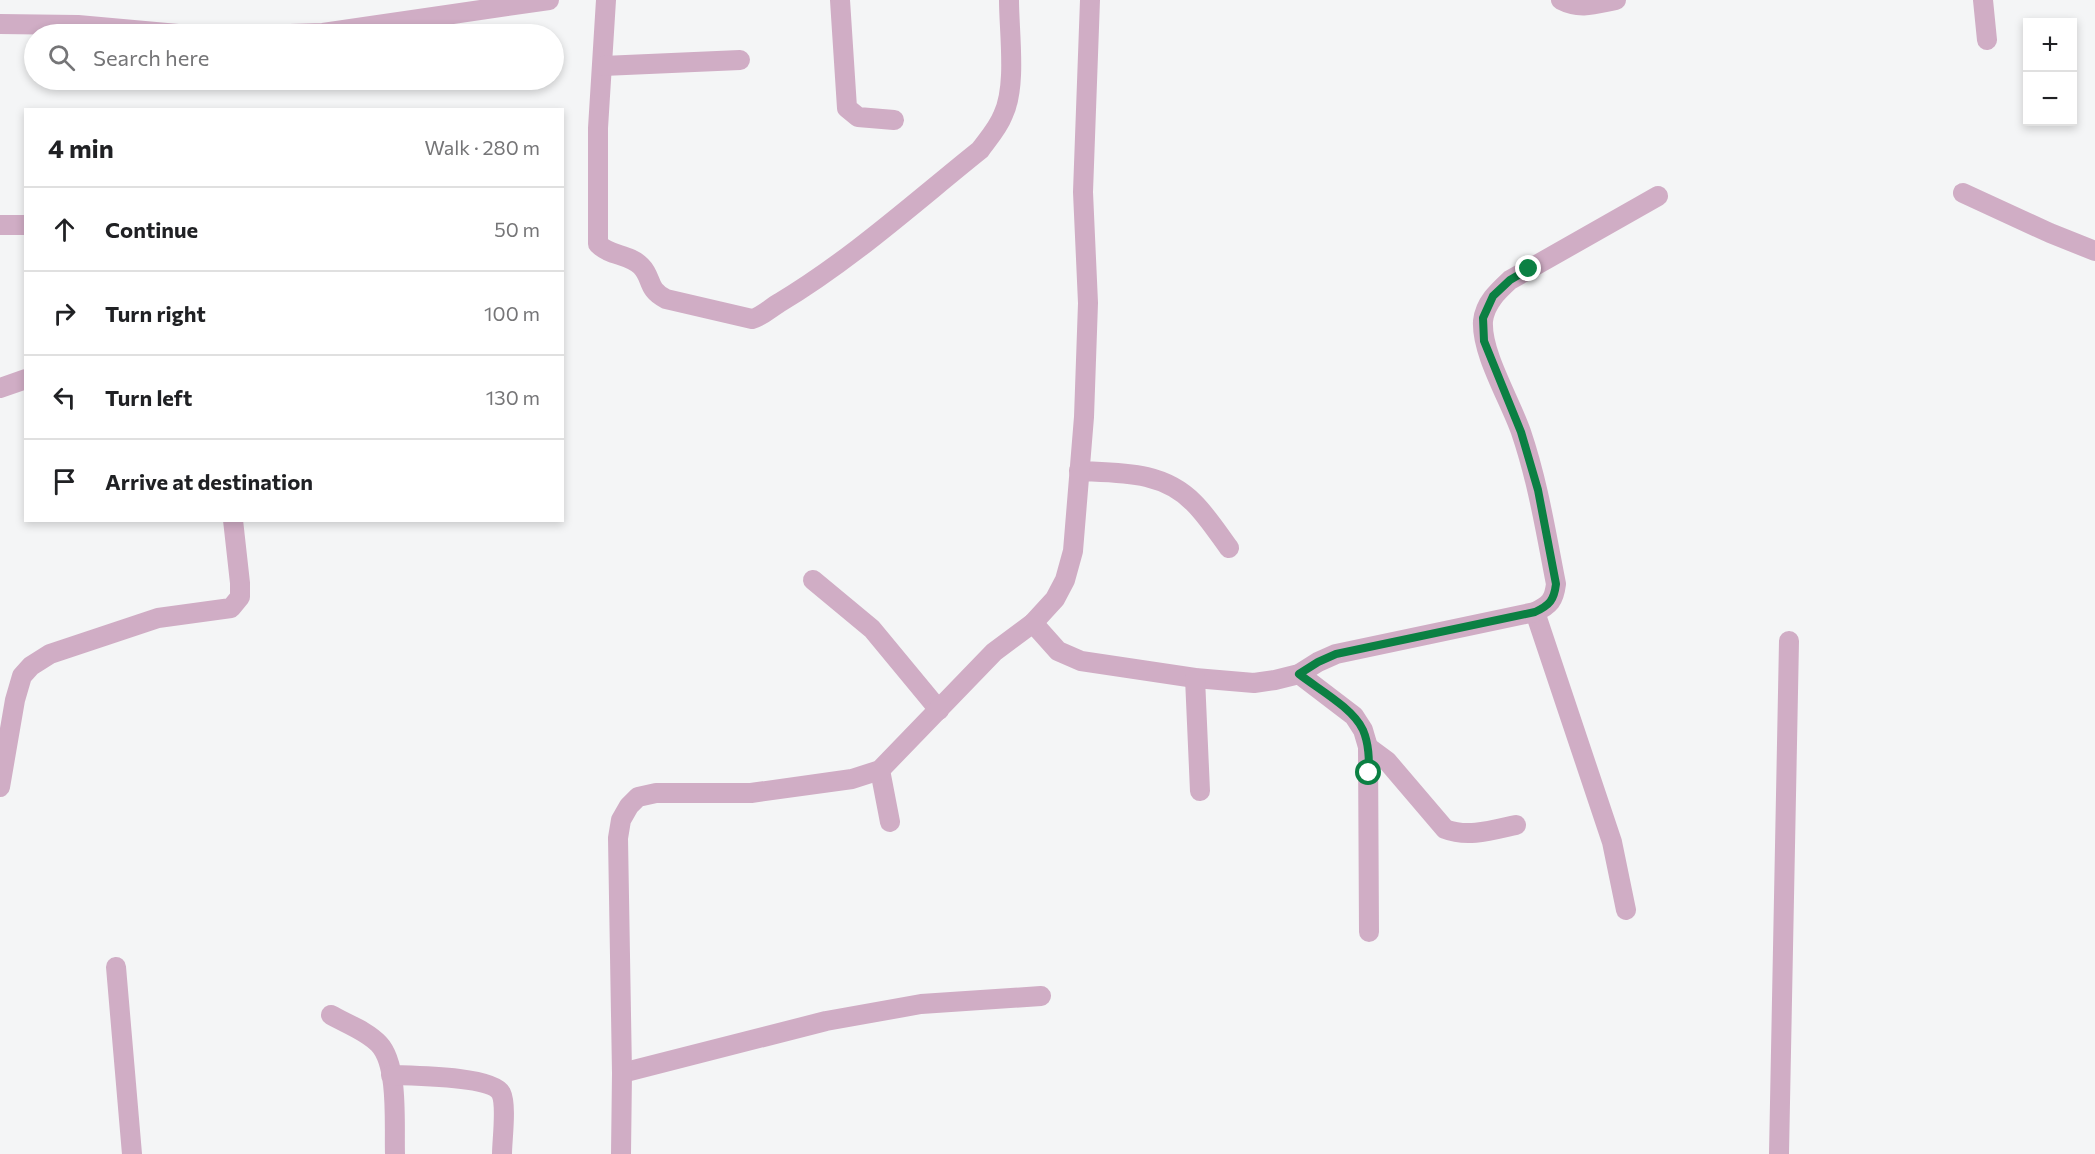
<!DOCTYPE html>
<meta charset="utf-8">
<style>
body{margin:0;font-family:Commissioner,sans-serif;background:#f2f2f2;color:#202124}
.controls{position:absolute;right:18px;top:18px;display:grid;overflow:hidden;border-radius:0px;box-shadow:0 3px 9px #0003}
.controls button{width:54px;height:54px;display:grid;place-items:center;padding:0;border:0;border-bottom:2px solid #e0e0e0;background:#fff;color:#202124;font:30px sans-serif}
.stop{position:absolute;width:18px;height:18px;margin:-14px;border:4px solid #0b8043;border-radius:50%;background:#fff}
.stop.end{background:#0b8043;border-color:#fff;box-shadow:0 2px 6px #0008}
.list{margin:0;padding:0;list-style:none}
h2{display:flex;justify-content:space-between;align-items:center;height:78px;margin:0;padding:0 24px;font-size:26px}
h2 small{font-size:20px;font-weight:400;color:#757577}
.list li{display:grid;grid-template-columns:39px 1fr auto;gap:18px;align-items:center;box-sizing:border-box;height:84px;padding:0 24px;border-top:2px solid #e0e0e0}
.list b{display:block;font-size:22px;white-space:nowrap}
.list em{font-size:20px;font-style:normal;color:#757577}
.icon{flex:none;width:33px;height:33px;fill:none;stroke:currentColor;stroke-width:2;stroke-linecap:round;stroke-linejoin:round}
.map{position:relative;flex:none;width:2095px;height:1154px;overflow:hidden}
.search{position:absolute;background:#fff;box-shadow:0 3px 9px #0003;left:24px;top:24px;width:540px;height:66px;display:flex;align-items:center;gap:15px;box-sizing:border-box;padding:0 21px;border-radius:33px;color:#757577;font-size:22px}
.panel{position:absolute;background:#fff;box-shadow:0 3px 9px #0003;left:24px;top:108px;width:540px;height:414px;border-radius:0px}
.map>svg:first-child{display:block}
</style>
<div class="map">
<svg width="2095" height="1154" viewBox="0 0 2095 1154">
<rect width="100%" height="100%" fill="#f4f5f6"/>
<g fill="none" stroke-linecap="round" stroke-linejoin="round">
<g stroke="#d0adc5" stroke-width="20">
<path d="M 606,0 L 598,128 L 598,244 C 610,256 629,254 641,266 C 653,278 646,289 666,299 L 752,319 C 763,316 770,308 779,303 C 851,260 915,202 980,150 C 988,139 998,128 1003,115 C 1017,86 1009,33 1009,0"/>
<polyline points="840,0 847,108 858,117 894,120"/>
<path d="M 1561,0 C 1580,10 1596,4 1616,0"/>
<polyline points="1983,0 1987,40"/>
<polyline points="0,24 78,25 178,34"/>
<polyline points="290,34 323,33 549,0"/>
<polyline points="603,66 740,60"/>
<polyline points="1963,193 2050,233 2095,251"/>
<polyline points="0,225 26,225"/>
<polyline points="0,388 26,379"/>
<path d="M 1079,471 C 1121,473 1163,471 1194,503 C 1207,516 1218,533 1229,548"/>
<polyline points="813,580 872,629 939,710"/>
<polyline points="1535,612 1612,842 1626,910"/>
<path d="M 1033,623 L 1058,651 L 1081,661 L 1195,678 L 1254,683 L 1275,680 L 1299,674 L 1318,662 L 1336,654 L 1535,612 C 1550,605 1554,600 1556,584 C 1546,533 1538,482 1521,432 C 1510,400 1481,353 1483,321 C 1485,303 1498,291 1510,280 L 1658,196"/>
<polyline points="1299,674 1354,716 1363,730 1368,747 1369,932"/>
<polyline points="1195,678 1200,791"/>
<path d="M 1368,747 L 1387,761 L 1445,829 C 1468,838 1493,830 1516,825"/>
<polyline points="880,770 890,822"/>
<polyline points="0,787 15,700 22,676 31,666 50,654 158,618 231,608 240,597 240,583 233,520"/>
<polyline points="116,967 132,1154"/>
<path d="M 331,1015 C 347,1024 367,1031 379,1044 C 399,1065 394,1126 395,1154"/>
<polyline points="622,1073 826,1021 921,1004 1041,996"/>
<path d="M 391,1075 C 412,1076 491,1076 501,1093 C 507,1105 502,1140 502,1154"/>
<polyline points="621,1154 622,1073 618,838 621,820 629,806 638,797 656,793 751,793 852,779 880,770 994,652 1033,623 1055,599 1065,580 1073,551 1084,417 1088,303 1083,192 1090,0"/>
<polyline points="1779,1154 1789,641"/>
</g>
</g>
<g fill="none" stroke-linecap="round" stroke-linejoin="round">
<path stroke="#0b8043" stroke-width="8" d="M 1369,773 C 1369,759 1369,744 1363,730 C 1353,708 1318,689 1299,674 L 1318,662 L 1336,654 L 1535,612 C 1550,605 1554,600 1556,584 L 1538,490 L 1521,432 L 1484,341 L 1483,318 L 1493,296 L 1510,280 L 1529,269"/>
</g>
</svg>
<div class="controls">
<button>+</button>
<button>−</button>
</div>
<div class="stop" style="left:1369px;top:773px"></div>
<div class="stop end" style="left:1529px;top:269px"></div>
<div class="search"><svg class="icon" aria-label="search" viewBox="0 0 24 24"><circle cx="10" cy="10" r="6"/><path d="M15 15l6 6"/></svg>Search here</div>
<section class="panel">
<h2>4 min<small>Walk · 280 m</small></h2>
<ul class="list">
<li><svg class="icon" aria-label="ahead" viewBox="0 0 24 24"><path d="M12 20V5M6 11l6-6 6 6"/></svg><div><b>Continue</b></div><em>50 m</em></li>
<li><svg class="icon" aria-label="right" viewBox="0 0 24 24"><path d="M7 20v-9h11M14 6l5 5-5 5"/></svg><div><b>Turn right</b></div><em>100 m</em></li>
<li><svg class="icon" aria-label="left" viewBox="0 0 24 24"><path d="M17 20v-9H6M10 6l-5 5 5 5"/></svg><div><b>Turn left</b></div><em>130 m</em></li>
<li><svg class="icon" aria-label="arrive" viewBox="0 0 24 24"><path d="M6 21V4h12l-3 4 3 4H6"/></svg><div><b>Arrive at destination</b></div></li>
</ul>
</section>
</div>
